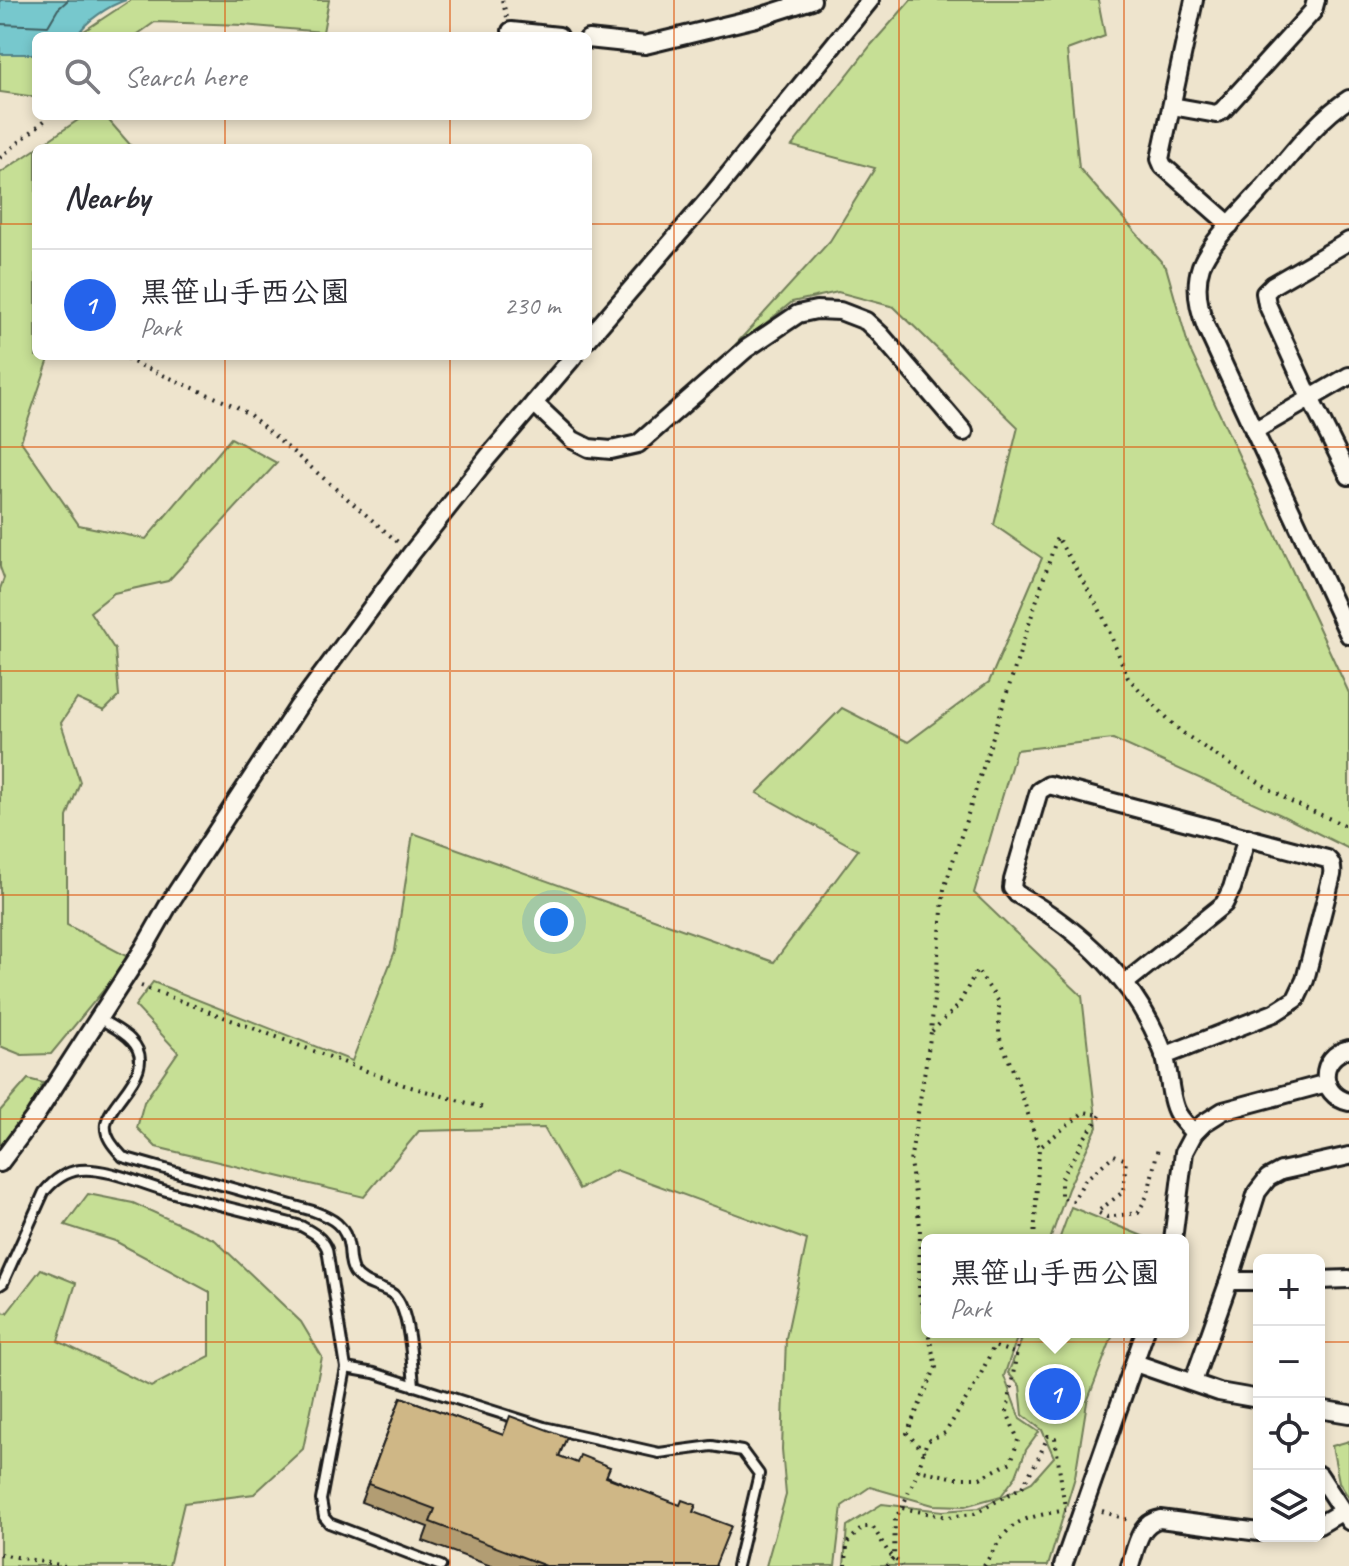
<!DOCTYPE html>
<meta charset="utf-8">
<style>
body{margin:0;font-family:Caveat,"Klee One",sans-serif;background:#f7f7f7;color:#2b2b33}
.controls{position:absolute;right:24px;bottom:24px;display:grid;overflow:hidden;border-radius:12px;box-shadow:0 4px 12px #0003}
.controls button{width:72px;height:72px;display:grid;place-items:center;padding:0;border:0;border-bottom:2px solid #e1e1e2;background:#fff;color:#2b2b33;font:40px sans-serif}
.you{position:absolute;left:554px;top:922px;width:28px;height:28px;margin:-20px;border:6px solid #fff;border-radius:50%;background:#1a73e8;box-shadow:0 0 0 12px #1a73e833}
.badge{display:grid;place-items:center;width:52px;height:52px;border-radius:50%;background:#2563eb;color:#fff;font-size:26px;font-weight:700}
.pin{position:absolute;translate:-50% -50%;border:4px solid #fff;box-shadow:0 2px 8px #0006}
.popup{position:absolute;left:921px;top:1234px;width:268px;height:104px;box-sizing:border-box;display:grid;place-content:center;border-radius:12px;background:#fff;filter:drop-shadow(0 2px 6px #0005);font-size:26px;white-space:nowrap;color:#7c7c81}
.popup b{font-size:30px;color:#2b2b33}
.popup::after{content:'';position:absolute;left:50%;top:100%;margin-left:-16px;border:16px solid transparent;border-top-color:#fff}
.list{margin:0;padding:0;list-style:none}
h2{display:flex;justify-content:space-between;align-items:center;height:104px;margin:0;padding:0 32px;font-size:34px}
h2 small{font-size:26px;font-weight:400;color:#7c7c81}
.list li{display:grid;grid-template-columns:52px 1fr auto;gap:24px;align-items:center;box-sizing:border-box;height:112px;padding:0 32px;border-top:2px solid #e1e1e2}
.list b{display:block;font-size:30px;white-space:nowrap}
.list p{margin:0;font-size:26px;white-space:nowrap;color:#7c7c81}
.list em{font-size:26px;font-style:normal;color:#7c7c81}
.icon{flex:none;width:44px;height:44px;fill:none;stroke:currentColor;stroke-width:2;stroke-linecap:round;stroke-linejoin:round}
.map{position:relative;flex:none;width:1349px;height:1566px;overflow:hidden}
.search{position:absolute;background:#fff;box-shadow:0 4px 12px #0003;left:32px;top:32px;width:560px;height:88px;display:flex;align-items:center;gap:20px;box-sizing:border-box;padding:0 28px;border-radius:12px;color:#7c7c81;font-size:30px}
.panel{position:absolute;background:#fff;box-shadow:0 4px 12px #0003;left:32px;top:144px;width:560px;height:216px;border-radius:12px}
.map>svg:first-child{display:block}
</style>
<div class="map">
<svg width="1349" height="1566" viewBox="0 0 1349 1566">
<rect width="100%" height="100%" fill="#eee4cd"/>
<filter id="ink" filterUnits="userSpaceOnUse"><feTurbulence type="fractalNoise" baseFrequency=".0125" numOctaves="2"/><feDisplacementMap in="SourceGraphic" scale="16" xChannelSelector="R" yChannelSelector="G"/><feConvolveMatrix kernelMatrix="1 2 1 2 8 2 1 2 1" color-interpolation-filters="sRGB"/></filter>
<g filter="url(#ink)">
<g fill="#c6df95" stroke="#717e58" stroke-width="2">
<polygon points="131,0 329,0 323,32 243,25 155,22 135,36 36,36 36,97 0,92 0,36 50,19 84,31"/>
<polygon points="911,0 1098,0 1105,36 1067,50 1079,168 1166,267 1189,348 1349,693 1349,849 1281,815 1113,739 1016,750 974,893 1082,996 1097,1127 1068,1189 1050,1240 927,1240 927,1332 1019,1332 1004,1376 1020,1419 1039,1432 1026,1450 1016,1476 1001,1496 965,1506 933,1505 870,1487 842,1506 835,1566 766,1566 786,1495 782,1449 786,1338 807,1240 616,1170 579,1189 544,1128 419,1131 364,1197 156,1147 137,1128 144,1102 178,1052 135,1006 153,982 352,1061 395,951 413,833 774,962 858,850 757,793 842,708 908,742 989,682 1042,558 994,525 1018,427 894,307 838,292 792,302 725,356 830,241 875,168 792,146 871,45"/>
<polygon points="84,116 105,116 133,148 37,148"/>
<polygon points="36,149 36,356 50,356 21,441 79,525 146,539 231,438 277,463 168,581 114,593 90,612 115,650 119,696 104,711 77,699 61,723 80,782 67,817 67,925 130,958 51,1054 22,1055 0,1046 0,589 4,578 0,567 0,173"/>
<polygon points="28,1079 43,1083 22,1124 0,1149 0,1111"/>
<polygon points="88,1194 133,1203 215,1240 301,1322 322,1357 303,1449 254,1494 184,1503 169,1566 0,1566 0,1312 7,1313 41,1269 76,1283 58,1341 151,1387 210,1356 210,1292 115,1241 65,1225"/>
<polygon points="1071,1207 1150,1239 1150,1240 1059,1240"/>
<polygon points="1025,1332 1114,1332 1087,1402 1075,1477 1048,1566 844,1566 847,1526 882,1504 943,1511 979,1508 1032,1482 1054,1457 1042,1430 1023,1415 1020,1386 1008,1373"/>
<polygon points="1349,1441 1349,1498 1339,1482 1332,1446"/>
</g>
<path fill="#77c8cd" stroke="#538386" stroke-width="2" d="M 0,0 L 126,0 C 110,5 84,22 77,36 L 36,36 L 36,54 L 0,54 Z"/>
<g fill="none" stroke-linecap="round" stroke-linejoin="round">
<polyline stroke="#406163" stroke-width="2" points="0,24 48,26 58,9 68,0"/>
<g stroke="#1c1c1c" stroke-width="14">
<g id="lane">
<path d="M 99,1018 C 109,1025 123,1031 131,1040 C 160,1070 110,1099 106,1124 C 104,1137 115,1148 123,1157 L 313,1211 C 332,1218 346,1225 349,1248 C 350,1256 349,1264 354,1272 C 362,1284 378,1286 391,1293 C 410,1303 412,1365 414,1386"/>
<path d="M 0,1285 L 3,1283 L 44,1192 C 53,1181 65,1172 80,1170 C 106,1167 144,1185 170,1192 C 213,1204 257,1214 301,1226 C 312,1232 322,1237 327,1249 L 346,1368 L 321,1500 L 324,1517 L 329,1523 L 441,1566"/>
<polyline points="346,1368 374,1373 544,1427 659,1453 712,1446 742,1451 759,1474 737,1566"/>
</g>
</g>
<g stroke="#1c1c1c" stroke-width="22">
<g id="street">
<polyline points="1194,0 1160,159 1163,166 1230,225"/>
<polyline points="511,31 559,36"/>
<polyline points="588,39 645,45 756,18 812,0"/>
<path d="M 1349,99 C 1317,119 1288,159 1263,188 C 1244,210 1211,240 1201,266 C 1194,287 1198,307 1206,327 L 1349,635"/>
<polyline points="1172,106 1211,113 1216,114 1222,111 1313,11 1316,0"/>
<polyline points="1349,241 1273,285 1265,293 1267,304 1310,398 1349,476"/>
<polyline points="588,339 713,194 870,0"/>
<polyline points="534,403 573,440 589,448 611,450 638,444 746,349 798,314 816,310 840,311 866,321 880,334 964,432"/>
<polyline points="1254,431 1349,376"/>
<polyline points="1125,983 1224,904 1232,888 1247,837"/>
<path d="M 1349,1049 C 1318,1056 1318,1095 1349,1102"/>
<path d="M 1164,1056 L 1274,1013 L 1296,999 L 1305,980 L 1332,875 C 1333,868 1332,863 1327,859 L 1049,785 L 1039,791 L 1013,880 L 1012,888 L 1017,894 C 1081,930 1138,983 1164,1054 C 1170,1072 1169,1099 1178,1114 C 1182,1121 1189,1127 1194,1133"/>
<polyline points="0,1163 36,1115 144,948 169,904 298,707 411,554 488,457 574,356"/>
<polyline points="1173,1240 1184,1152 1194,1133 1204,1123 1223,1111 1327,1083"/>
<polyline points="1319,1280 1349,1279"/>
<polyline points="1229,1281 1259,1281"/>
<polyline points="1135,1363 1219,1392 1259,1399"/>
<polyline points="1193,1382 1229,1281 1257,1192 1268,1178 1281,1171 1349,1156"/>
<polyline points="1319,1409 1349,1414"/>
<polyline points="1319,1475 1349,1521"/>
<polyline points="1319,1525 1343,1511"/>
<polyline points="1063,1566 1145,1332"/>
<path d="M 1130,1566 C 1136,1548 1139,1523 1160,1519 L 1259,1532"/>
</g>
</g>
<g stroke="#1c1c1c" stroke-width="4" stroke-dasharray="2 6" stroke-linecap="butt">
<polyline points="502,0 507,17"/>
<polyline points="0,158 50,116"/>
<polyline points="119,356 235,406 250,415 400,544"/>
<polyline points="141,986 404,1085 485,1108"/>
<polyline points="932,1031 958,1006 977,970 999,1002 999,1036 1017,1080 1039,1148"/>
<polyline points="1034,1240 1039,1148 1084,1112 1101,1115 1085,1137 1061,1179 1061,1197 1073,1201 1085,1180 1114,1155 1126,1160 1123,1192 1097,1212 1107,1217 1138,1213 1148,1194 1158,1148"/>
<polyline points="927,1327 919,1293 920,1226 910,1162 931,1032 944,889 1057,537 1102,614 1128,678 1180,731 1226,762 1291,802 1349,827"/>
<polyline points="924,1452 907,1433 936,1367 928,1332"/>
<polyline points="918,1470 927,1441 945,1433 978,1380 994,1346 1017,1354"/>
<polyline points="902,1508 918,1470 956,1478 980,1478 1011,1462 1018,1440 1007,1412 1020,1332"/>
<polyline points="1102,1511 1131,1521"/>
<polyline points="0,1554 65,1566"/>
<polyline points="846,1566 847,1543 863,1527 873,1527 888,1552 902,1566"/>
<polyline points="886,1566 894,1558 895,1518 902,1508 947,1517 974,1514 1022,1487 1038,1459 1048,1436 1055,1438 1065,1508"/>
<path d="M 984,1566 C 992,1553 1002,1533 1016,1524 C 1029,1516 1051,1513 1066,1510"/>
</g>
<use href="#lane" stroke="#fbf7ec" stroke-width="8"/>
<use href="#street" stroke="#fbf7ec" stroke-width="16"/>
</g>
<polygon fill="#b29d73" stroke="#1c1c1c" stroke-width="2" points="401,1397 559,1456 693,1512 716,1566 491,1566 423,1541 428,1527 361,1502"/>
<polygon fill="#cfb786" stroke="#1c1c1c" stroke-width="2" points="401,1397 503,1435 510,1416 567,1437 559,1456 577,1463 580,1455 610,1467 606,1477 680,1505 682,1500 696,1505 693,1512 731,1526 715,1566 546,1566 430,1522 435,1509 368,1484"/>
</g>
<path fill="none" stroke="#de560d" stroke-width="2" stroke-opacity="0.55" d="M 225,0 L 225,36M 450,0 L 450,36M 674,0 L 674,1566M 899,0 L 899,1566M 1124,0 L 1124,1566M 225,116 L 225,148M 450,116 L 450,148M 0,224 L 36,224M 588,224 L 1349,224M 225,356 L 225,1566M 450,356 L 450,1566M 0,447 L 1349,447M 0,671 L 1349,671M 0,895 L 1349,895M 0,1119 L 1349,1119M 0,1342 L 1259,1342M 1319,1342 L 1349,1342"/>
</svg>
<div class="controls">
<button>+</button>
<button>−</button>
<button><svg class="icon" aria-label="locate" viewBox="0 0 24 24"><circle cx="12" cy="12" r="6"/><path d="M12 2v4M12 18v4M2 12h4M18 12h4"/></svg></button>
<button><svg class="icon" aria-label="layers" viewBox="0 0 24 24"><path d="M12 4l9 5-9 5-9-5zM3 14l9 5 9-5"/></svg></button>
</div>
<div class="you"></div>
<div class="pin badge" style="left:1055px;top:1394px">1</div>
<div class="popup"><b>黒笹山手西公園</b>Park</div>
<div class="search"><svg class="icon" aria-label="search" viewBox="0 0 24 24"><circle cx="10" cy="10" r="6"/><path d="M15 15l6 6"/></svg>Search here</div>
<section class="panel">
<h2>Nearby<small></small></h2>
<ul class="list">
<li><span class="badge">1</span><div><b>黒笹山手西公園</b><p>Park</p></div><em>230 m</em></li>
</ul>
</section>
</div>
